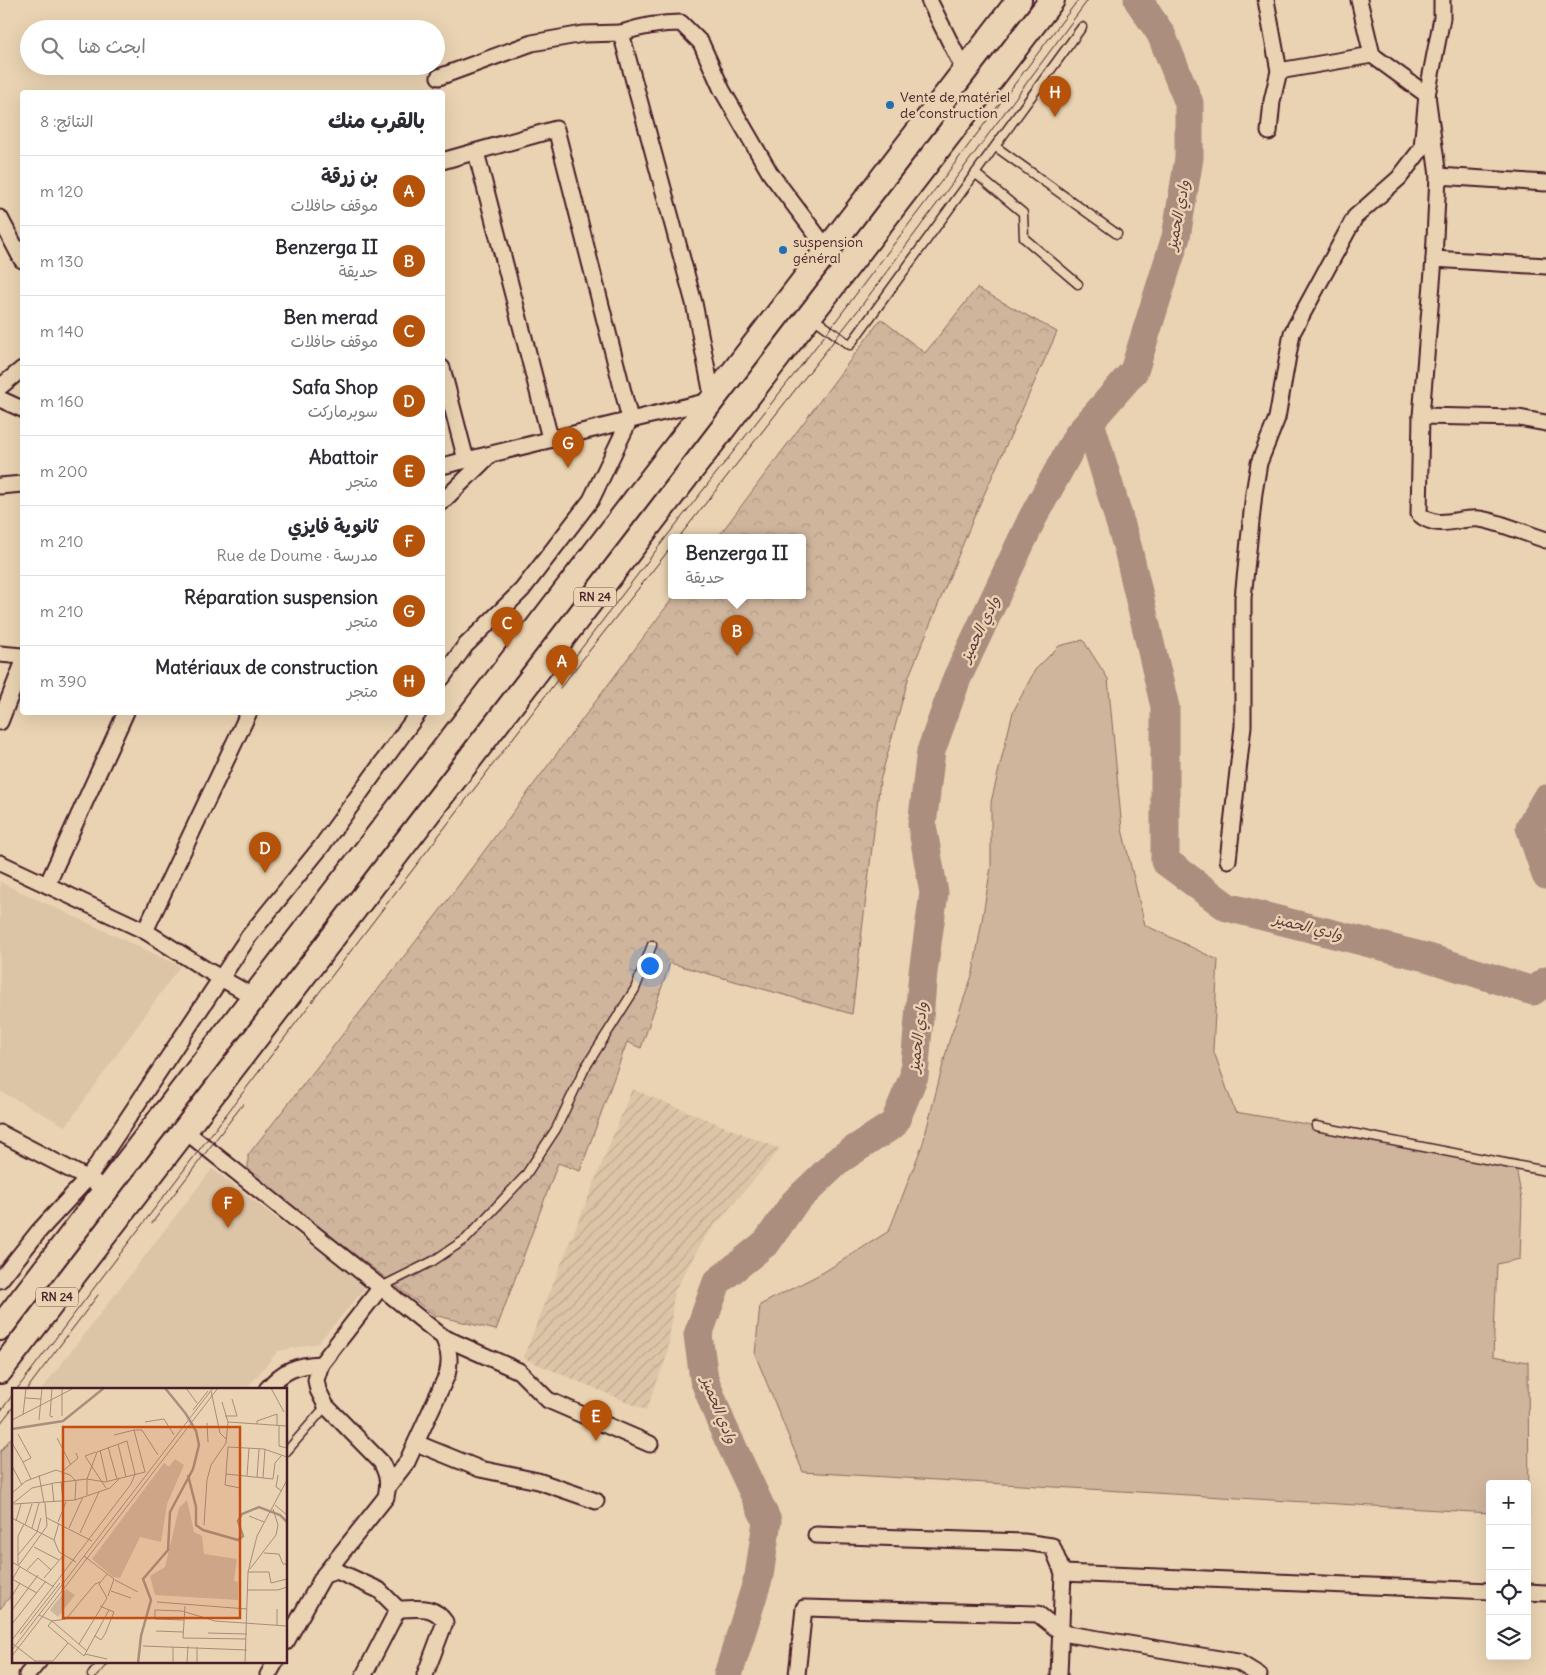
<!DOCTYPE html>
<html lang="ar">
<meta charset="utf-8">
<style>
body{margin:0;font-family:Delius,"Playpen Sans Arabic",sans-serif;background:#f7f7f7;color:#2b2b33;direction:rtl}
.controls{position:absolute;right:15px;bottom:15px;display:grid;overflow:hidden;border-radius:5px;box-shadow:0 5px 20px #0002}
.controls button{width:45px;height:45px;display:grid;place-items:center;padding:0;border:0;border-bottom:1px solid #e1e1e2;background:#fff;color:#2b2b33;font:25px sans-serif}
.you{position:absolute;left:649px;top:965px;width:18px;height:18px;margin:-12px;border:4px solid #fff;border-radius:50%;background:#1a73e8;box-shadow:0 0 0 8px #1a73e833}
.badge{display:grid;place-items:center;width:32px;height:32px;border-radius:50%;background:#b45309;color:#fff;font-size:16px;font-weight:700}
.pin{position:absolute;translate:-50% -41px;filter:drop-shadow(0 1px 2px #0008)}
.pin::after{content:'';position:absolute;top:26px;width:18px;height:15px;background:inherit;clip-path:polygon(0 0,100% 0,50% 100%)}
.popup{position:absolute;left:668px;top:534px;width:138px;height:65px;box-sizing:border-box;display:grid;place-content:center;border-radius:5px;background:#fff;filter:drop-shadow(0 1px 4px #0005);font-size:16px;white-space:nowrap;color:#7c7c81}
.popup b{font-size:19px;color:#2b2b33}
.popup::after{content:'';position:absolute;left:50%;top:100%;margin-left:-10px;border:10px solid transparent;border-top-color:#fff}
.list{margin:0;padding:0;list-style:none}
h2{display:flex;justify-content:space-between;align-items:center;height:65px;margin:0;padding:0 20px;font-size:21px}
h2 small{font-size:16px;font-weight:400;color:#7c7c81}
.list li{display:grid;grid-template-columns:32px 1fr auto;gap:15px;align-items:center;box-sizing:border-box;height:70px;padding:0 20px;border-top:1px solid #e1e1e2}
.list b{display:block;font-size:19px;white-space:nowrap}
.list p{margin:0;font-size:16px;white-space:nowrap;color:#7c7c81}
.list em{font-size:16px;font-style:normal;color:#7c7c81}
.icon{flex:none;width:28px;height:28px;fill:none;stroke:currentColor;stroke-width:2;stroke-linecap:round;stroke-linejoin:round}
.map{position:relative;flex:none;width:1546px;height:1675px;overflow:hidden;direction:ltr}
.search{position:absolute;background:#fff;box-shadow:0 5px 20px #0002;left:20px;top:20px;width:425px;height:55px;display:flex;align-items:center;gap:12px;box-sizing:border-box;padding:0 18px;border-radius:28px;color:#7c7c81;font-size:19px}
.panel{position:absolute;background:#fff;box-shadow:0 5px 20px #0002;left:20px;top:90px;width:425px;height:625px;border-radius:5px;direction:rtl}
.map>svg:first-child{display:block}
</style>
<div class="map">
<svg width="1546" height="1675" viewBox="0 0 1546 1675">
<defs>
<pattern id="industrial-furrows" width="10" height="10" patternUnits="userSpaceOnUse" patternTransform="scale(1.25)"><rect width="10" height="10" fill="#dcc4a7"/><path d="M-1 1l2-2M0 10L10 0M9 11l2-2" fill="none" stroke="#bea890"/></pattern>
<pattern id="park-crowns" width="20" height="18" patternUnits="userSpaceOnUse" patternTransform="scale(1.25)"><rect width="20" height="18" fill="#cfb59c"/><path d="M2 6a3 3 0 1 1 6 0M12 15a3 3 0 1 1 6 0" fill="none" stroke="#b39b87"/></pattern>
</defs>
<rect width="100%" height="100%" fill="#e9d3b2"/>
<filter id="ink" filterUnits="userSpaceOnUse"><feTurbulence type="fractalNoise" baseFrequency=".02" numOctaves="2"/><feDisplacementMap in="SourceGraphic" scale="10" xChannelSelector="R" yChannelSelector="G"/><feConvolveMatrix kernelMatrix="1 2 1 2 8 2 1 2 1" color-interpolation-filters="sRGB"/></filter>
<g filter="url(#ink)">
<g fill="#dcc4a7">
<polygon points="0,882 180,966 66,1126 0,1091"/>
<polygon points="212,1169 366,1287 318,1343 278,1351 246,1389 42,1389"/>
</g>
<polygon fill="url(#industrial-furrows)" points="632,1089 780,1149 704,1238 674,1292 668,1353 646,1410 523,1358"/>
<g fill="#cfb59c" stroke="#8c6a64">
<polygon points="1083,640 1108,679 1122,829 1145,925 1218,960 1213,1049 1235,1112 1518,1160 1517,1173 1522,1200 1520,1259 1497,1264 1493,1356 1528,1362 1529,1515 1527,1515 1527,1484 1490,1484 1490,1513 803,1472 755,1354 760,1305 824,1272 889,1231 923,1143 949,1041 973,973 991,867 991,802 1013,712 1035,670 1059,646"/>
<polygon points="14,1434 14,1592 0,1609 0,1452"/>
</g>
<polygon fill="url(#park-crowns)" stroke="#8c6a64" points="977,288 1057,332 974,517 909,676 880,781 852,1014 670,963 641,1048 627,1042 580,1171 558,1163 496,1330 434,1315 248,1172 248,1155 438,913 675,595 802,595 802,537 718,537 881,319 925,353"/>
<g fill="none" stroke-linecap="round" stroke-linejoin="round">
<g stroke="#ac8e7f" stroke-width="29">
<polyline points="1090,422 1128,549 1165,707 1165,861 1227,907 1429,958 1533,991 1546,981"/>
<polyline points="1546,799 1530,827 1546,875"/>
<polyline points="728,1675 759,1576 767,1521 722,1425 704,1379 698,1335 717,1282 767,1242 794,1203 840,1159 894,1124 914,1076 923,972 934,893 922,825 931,751 957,678 1032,519 1078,435 1134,371 1176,237 1189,158 1189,103 1161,34 1138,0"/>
</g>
<g stroke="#4a1f2b" stroke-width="11">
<g id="service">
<polyline points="996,147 1117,234"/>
<polyline points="976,174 1023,213 1024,238 1078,284"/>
<polyline points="812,317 850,345 1082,27"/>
<polyline points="1316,1126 1546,1171"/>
<polyline points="381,1287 433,1261 466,1239 525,1176 556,1129 585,1068 635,989 652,945"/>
<polyline points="286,1452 326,1406"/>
<polyline points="92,1675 104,1661"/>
</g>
</g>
<g stroke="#4a1f2b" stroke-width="19">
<g id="minor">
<polyline points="929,0 965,72"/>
<polyline points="1266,0 1279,71 1272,101 1269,132"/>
<polyline points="1359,0 1372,55 1427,95 1438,176"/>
<path d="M 621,33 C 642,26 659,23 681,23 L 701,43 L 722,90 L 770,173 L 828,250"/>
<polyline points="1279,71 1372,55"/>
<polyline points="439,77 532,43 583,34 621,33 694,303 713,400 442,466"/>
<polyline points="476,152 550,438"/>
<polyline points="442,161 556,129 630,419 591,500 522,590 465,646 442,678"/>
<polyline points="1546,183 1438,176 1434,259 1421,416 1519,418 1546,423"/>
<polyline points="0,218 22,260"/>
<polyline points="1434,259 1546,266"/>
<polyline points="442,368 466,460"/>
<polyline points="0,387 22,369"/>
<polyline points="0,399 22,409"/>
<path d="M 1421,416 L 1419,514 C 1438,531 1457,517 1479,519 C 1497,521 1527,534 1546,540"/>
<polyline points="0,486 22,484"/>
<polyline points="442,502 489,456"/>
<polyline points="0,654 22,656"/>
<polyline points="0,722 22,666"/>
<polyline points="1228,860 1243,726 1243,598 1254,493 1259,463 1277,418 1292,333 1355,217 1399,178 1422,148 1427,95 1442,18 1442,0"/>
<polyline points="0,863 145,931 205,969 254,997"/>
<polyline points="47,885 126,712"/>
<polyline points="145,931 249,712"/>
<path d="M 184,1130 L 443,1337 C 449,1350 451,1360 447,1375 L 407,1462 L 389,1485"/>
<polyline points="0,1133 96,1183"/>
<polyline points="0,1280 39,1231 88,1178 249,936 321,847 419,712"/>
<polyline points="443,1337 519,1371 548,1400 650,1444"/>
<path d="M 267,1389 C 283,1370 297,1365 321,1364"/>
<polyline points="416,1443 480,1469 538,1481 596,1501"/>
<polyline points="816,1535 1024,1542 1052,1546 1063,1573 1059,1675"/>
<polyline points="1063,1573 1490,1591"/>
<polyline points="324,1575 337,1571 379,1590 398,1609 364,1675"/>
<polyline points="1527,1592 1546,1593"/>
<path d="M 398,1609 C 417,1609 433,1604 445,1622 L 425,1675"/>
<path d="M 286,1642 L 324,1575 L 386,1497 C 389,1483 388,1475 381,1462 L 326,1406 L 318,1390 L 316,1380 L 321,1364 L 381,1287"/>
<polyline points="27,1675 39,1661"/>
<polyline points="268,1675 276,1661"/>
<polyline points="797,1675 804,1608 1038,1614 1062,1633 1238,1662 1259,1675"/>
</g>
</g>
<g stroke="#4a1f2b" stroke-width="28">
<g id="primary">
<polyline points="0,1328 1019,0"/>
<polyline points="0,1371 1052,0"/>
</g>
</g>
<use href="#service" stroke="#e9d3b2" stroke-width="8"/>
<use href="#minor" stroke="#e9d3b2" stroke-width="15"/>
<use href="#primary" stroke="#e9d3b2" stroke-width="24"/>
<g stroke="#4a1f2b" stroke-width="1">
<polyline points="679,537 859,309 1088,0"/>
<polyline points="560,688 672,546"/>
<polyline points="152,1223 243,1104"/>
<polyline points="17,1389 667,536 829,330 1078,0"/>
<polyline points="27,1389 98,1295"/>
<polyline points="0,1412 14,1393"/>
<polyline points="0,1424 14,1406"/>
</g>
</g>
</g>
<g fill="#1f6fb2" stroke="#e9d3b2" stroke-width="2">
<circle cx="890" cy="105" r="5"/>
<circle cx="783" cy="250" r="5"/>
</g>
<g text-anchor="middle" stroke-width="5" stroke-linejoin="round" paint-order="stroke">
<g fill="#e9d3b2" stroke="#7a5554" stroke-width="1">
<rect x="574" y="587.5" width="42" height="19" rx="4"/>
<rect x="36" y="1287.5" width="42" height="19" rx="4"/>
</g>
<g font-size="12" font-weight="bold" fill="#4a1f2b">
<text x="595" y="601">RN 24</text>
<text x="57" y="1301">RN 24</text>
</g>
<g font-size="14" fill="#4a1f2b" stroke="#e9d3b2" text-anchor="start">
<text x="900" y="102">Vente de matériel<tspan x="900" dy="16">de construction</tspan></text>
<text x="793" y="247">suspension<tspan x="793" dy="16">général</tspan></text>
</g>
<g font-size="15" font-style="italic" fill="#623b40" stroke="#e9d3b2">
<text transform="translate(1178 215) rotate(-79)" y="5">وادي الحميز</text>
<text transform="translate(980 629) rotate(-64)" y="5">وادي الحميز</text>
<text transform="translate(1308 927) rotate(14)" y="5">وادي الحميز</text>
<text transform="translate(918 1037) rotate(-83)" y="5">وادي الحميز</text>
<text transform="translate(719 1410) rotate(68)" y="5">وادي الحميز</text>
</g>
</g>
<g transform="translate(12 1388)">
<rect width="275" height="275" fill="#e9d3b2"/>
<path d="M 175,112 L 182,144 L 190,148 L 192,166 L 225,171 L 222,193 L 226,194 L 226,212 L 143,207 L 138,188 L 153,179 L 167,120 ZM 54,201 L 63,207 L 46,229 L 38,222 Z" fill="#cfb59c"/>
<path d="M 163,71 L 172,77 L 155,116 L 149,154 L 128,149 L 108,190 L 101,189 L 80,171 L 152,75 L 157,79 Z" fill="#cfb59c"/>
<path fill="none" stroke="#ac8e7f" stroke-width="2.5" d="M 0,41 L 51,33 L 92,0M 176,87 L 184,119 L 184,137 L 191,142 L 226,152 L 231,148 L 226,133 L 230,126 L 247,119 L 268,127 L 275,134M 126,275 L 129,248 L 139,212 L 131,191 L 156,162 L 158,124 L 181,81 L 187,57 L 184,43 L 174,26 L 153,0"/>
<path fill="none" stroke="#a98b7c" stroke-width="1" d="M 40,0 L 38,28 L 41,29M 174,0 L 185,15M 259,0 L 272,24M 199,3 L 208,45 L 214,51M 13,10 L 29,11M 210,14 L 216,34M 181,22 L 196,3M 11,27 L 14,0M 50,28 L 50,0M 213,28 L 225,28 L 220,11M 0,32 L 62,0M 27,32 L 30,0M 133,34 L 152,31 L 162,47M 195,35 L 196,54M 245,36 L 245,33 L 265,26 L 265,38M 267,38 L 267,58 L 275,60M 122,42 L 130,42 L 146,67M 6,46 L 19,70 L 11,74 L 19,91M 45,50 L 59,77M 0,55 L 11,74M 106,56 L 114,89M 96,59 L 105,91M 88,62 L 95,93M 84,64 L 73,68 L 94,100M 269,68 L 263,75 L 261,91 L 214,86 L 216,59 L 252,61 L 275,69M 0,78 L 10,97M 51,83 L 66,70 L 64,65M 214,86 L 213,97 L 228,100M 27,87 L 32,115M 266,87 L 264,99 L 270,103M 235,88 L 237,60M 245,89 L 247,61M 251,90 L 253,61M 49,94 L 51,113M 40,96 L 42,114M 0,105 L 14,93 L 44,82 L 58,87 L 64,93 L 63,112M 0,116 L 20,100 L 42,95 L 75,91 L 93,94 L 133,84 L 122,42 L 102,47M 2,116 L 63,112 L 98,100 L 107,91M 263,117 L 275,127M 237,128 L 252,134M 0,130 L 42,152 L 47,164 L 64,174M 35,130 L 80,153M 4,133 L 9,116M 46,134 L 54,114M 13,137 L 20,116M 192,137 L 195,92 L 199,77 L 214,55 L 216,34 L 275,38M 20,140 L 27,115M 57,140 L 71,109M 68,145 L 87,104M 42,152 L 47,135M 22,159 L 47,172M 252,165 L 267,166 L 271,176 L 275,176M 6,167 L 25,144 L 29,130M 72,168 L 102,191 L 96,208M 0,174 L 42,199M 6,177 L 6,148 L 12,136M 7,177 L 35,138 L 33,115M 238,181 L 264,147 L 266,137 L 261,121M 15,182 L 26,170 L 39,182M 236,184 L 257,184 L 259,195 L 275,191M 32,190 L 51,168M 0,191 L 25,205M 0,192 L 8,178M 103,192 L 126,204M 88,194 L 83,196 L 54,231 L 40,233 L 36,238 L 72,268 L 97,222 L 88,218M 235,202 L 266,202 L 275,199M 99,203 L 119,210M 0,208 L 8,195M 145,214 L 235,221M 173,218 L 171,250 L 234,251M 0,222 L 26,187M 27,227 L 40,233 L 75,263M 172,232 L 143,231 L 143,222 L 170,223 L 203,233 L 275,238M 0,236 L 34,193M 265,237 L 265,221M 144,243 L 171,244M 196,245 L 235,246M 8,246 L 48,195M 83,248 L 89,252 L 93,246 L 102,224 L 97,222M 0,252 L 119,96 L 123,86 L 115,53 L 85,64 L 75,91 L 75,107M 0,255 L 23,273M 67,256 L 95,210 L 87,196 L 95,186M 131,258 L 235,262M 161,259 L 161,275M 0,262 L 201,0M 73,266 L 95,271M 0,268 L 206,0M 22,273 L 41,273 L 56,255M 175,275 L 176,258M 185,275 L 185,259M 233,275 L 236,184 L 245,148 L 275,92"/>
<path fill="#c84d12" fill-opacity="0.15" stroke="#c84d12" stroke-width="2.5" d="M 51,39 L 228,39 L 228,230 L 51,230 Z"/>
<rect width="275" height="275" fill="none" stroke="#4a1f2b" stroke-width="2.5"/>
</g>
</svg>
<div class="controls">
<button>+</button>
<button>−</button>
<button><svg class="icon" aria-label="locate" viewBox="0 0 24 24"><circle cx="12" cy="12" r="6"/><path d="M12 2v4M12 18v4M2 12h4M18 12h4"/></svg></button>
<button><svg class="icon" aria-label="layers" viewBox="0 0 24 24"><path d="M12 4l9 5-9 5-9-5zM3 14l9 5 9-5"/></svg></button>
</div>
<div class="you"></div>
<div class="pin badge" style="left:562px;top:686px">A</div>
<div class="pin badge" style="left:737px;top:656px">B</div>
<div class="popup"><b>Benzerga II</b>حديقة</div>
<div class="pin badge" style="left:507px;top:648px">C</div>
<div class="pin badge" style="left:265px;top:873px">D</div>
<div class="pin badge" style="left:596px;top:1441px">E</div>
<div class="pin badge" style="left:228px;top:1228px">F</div>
<div class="pin badge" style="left:568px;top:468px">G</div>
<div class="pin badge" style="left:1055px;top:117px">H</div>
<div class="search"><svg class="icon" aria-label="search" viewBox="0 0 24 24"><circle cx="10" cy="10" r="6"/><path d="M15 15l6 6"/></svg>ابحث هنا</div>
<section class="panel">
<h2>بالقرب منك<small>النتائج: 8</small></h2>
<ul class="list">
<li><span class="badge">A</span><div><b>بن زرقة</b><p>موقف حافلات</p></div><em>120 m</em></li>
<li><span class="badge">B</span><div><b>Benzerga II</b><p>حديقة</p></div><em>130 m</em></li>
<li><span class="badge">C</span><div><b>Ben merad</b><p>موقف حافلات</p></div><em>140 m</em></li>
<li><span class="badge">D</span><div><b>Safa Shop</b><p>سوبرماركت</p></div><em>160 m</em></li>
<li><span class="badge">E</span><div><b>Abattoir</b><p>متجر</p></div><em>200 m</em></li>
<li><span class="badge">F</span><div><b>ثانوية فايزي</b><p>مدرسة · Rue de Doume</p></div><em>210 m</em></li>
<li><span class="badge">G</span><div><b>Réparation suspension</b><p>متجر</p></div><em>210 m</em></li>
<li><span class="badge">H</span><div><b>Matériaux de construction</b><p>متجر</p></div><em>390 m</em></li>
</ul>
</section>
</div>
